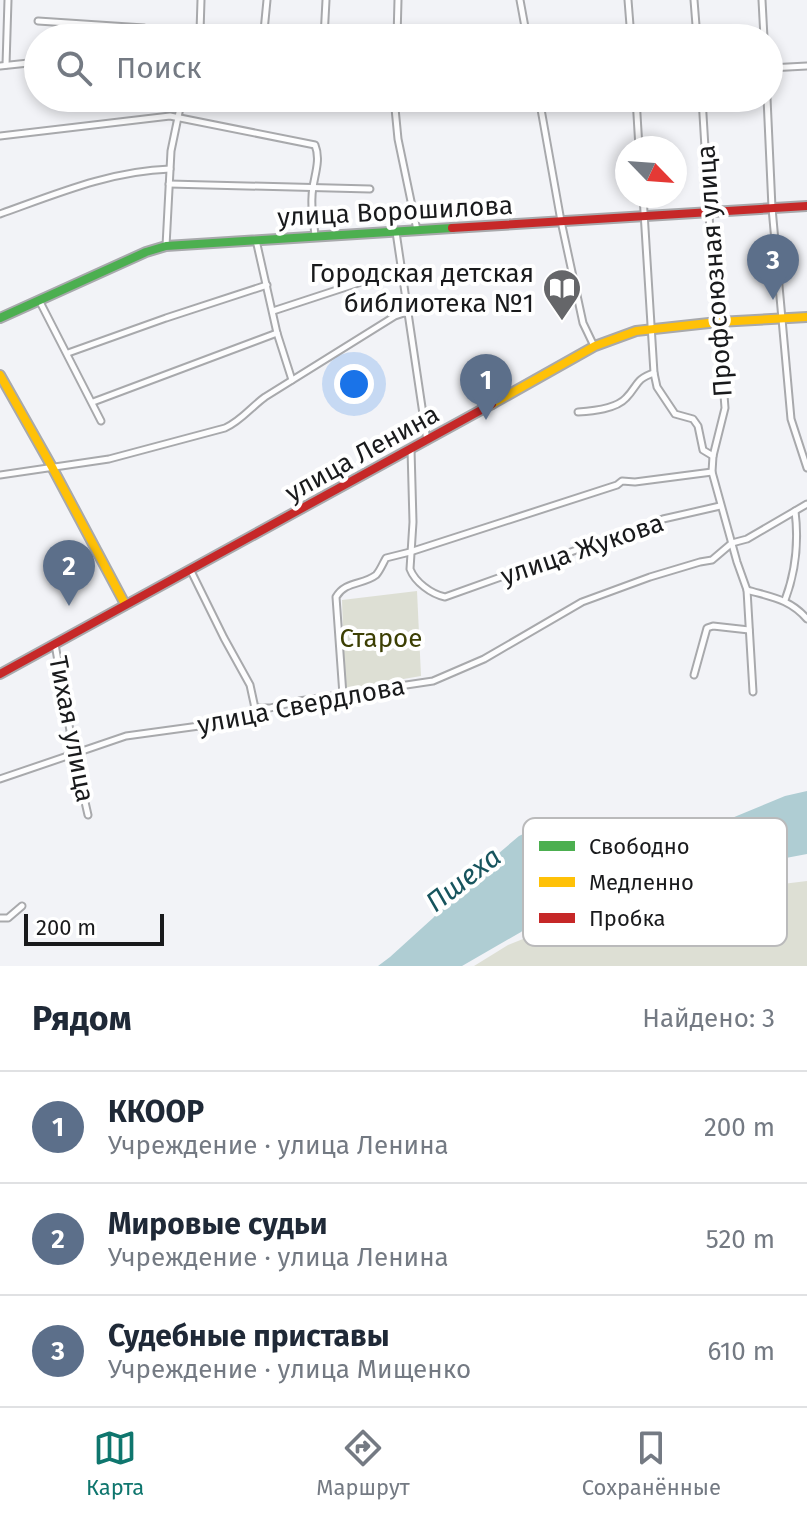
<!DOCTYPE html>
<html lang="ru">
<meta charset="utf-8">
<style>
body{margin:0;font-family:"Fira Sans",sans-serif;background:#f2f2f3;color:#1f2937}
.compass{position:absolute;left:615px;top:136px;width:72px;height:72px;border-radius:50%;background:#fff;box-shadow:0 4px 12px #0003;rotate:115deg}
.scale{position:absolute;left:24px;bottom:20px;width:140px;box-sizing:border-box;padding-left:8px;border:4px solid #191a1c;border-top:0;font-size:22px;line-height:28px;white-space:nowrap;color:#191a1c;-webkit-text-stroke:6px #fff;paint-order:stroke}
.you{position:absolute;left:354px;top:384px;width:28px;height:28px;margin:-20px;border:6px solid #fff;border-radius:50%;background:#1a73e8;box-shadow:0 0 0 12px #1a73e833}
.badge{display:grid;place-items:center;width:52px;height:52px;border-radius:50%;background:#0f766e;color:#fff;font-size:26px;font-weight:700}
.pin{position:absolute;translate:-50% -66px;filter:drop-shadow(0 2px 4px #0008)}
.pin::after{content:'';position:absolute;top:42px;width:28px;height:24px;background:inherit;clip-path:polygon(0 0,100% 0,50% 100%)}
.list{margin:0;padding:0;list-style:none}
h2{display:flex;justify-content:space-between;align-items:center;height:104px;margin:0;padding:0 32px;font-size:34px}
h2 small{font-size:26px;font-weight:400;color:#747a83}
.list li{display:grid;grid-template-columns:52px 1fr auto;gap:24px;align-items:center;box-sizing:border-box;height:112px;padding:0 32px;border-top:2px solid #e0e1e3}
.list b{display:block;font-size:30px;white-space:nowrap}
.list p{margin:0;font-size:26px;white-space:nowrap;color:#747a83}
.list em{font-size:26px;font-style:normal;color:#747a83}
.icon{flex:none;width:44px;height:44px;fill:none;stroke:currentColor;stroke-width:2;stroke-linecap:round;stroke-linejoin:round}
.map{position:relative;flex:none;width:807px;height:966px;overflow:hidden}
.search{position:absolute;background:#fff;box-shadow:0 4px 12px #0003;left:24px;right:24px;top:24px;height:88px;display:flex;align-items:center;gap:20px;box-sizing:border-box;padding:0 28px;border-radius:44px;color:#747a83;font-size:30px}
.sheet{height:440px;background:#fff}
nav{display:flex;justify-content:space-around;align-items:center;box-sizing:border-box;height:112px;border-top:2px solid #e0e1e3;background:#fff;font-size:22px;color:#747a83}
nav a{display:grid;justify-items:center;gap:4px}
nav .on{color:#0f766e}
.map>svg:first-child{display:block}
</style>
<div class="map">
<svg width="807" height="966" viewBox="0 0 807 966">
<rect width="100%" height="100%" fill="#f2f3f7"/>
<g fill="#dddfd4">
<polygon points="417,591 421,676 345,689 342,600"/>
<polygon points="807,881 807,966 474,966 508,945 608,905"/>
</g>
<polygon fill="#afcdd3" points="807,791 807,854 627,888 579,888 557,901 521,932 462,966 378,966 390,957 433,918 466,881 519,836 550,821 611,823 668,833 727,820 785,796"/>
<g fill="none" stroke-linecap="round" stroke-linejoin="round">
<g stroke="#a8a9ac" stroke-width="9">
<g id="street">
<polyline points="520,0 527,38"/>
<polyline points="628,0 631,38"/>
<polyline points="694,0 697,38"/>
<polyline points="762,0 764,38"/>
<polyline points="38,21 144,28 149,31 151,38"/>
<polyline points="198,38 200,32 201,0"/>
<polyline points="259,38 264,31 267,0"/>
<polyline points="324,38 326,0"/>
<polyline points="397,38 398,0"/>
<polyline points="6,65 8,0"/>
<polyline points="0,66 38,62"/>
<polyline points="769,68 807,66"/>
<polyline points="294,98 309,102 394,107 476,98"/>
<polyline points="394,98 398,139 417,230"/>
<polyline points="539,98 561,221 583,323 594,346"/>
<polyline points="636,98 639,148"/>
<polyline points="702,98 715,314 719,330 725,408 713,456 712,472 737,562 747,590 753,692"/>
<polyline points="767,98 772,208 791,419 807,468"/>
<path d="M 0,136 L 170,116 L 315,145 C 322,162 312,180 312,197 C 311,210 314,223 315,236"/>
<polyline points="169,184 370,189"/>
<polyline points="643,196 654,373 657,387 675,414 693,419 698,426 703,450 713,456"/>
<path d="M 0,214 C 56,194 110,171 170,169"/>
<polyline points="396,232 427,441"/>
<polyline points="256,240 277,333 292,380"/>
<polyline points="166,246 171,151 182,98"/>
<polyline points="39,300 101,421"/>
<polyline points="273,311 401,269"/>
<polyline points="68,353 166,318 267,285"/>
<polyline points="93,402 277,333"/>
<path d="M 578,412 C 593,411 616,409 626,398 C 638,386 635,379 654,373"/>
<path d="M 411,449 L 413,522 L 410,569 C 415,582 431,594 445,597 L 663,519 L 720,506"/>
<path d="M 0,475 L 109,459 L 225,428 C 241,421 251,407 265,397 L 395,316 L 407,312"/>
<polyline points="190,569 224,638 250,685 255,708"/>
<path d="M 747,590 C 771,597 790,599 807,619"/>
<path d="M 785,600 C 796,571 799,543 795,511"/>
<polyline points="55,644 74,754 88,815"/>
<polyline points="694,675 707,628 713,626 749,630"/>
<path d="M 343,695 L 336,597 C 345,581 363,585 376,575 C 380,571 383,563 386,558 L 410,552 L 617,485 L 622,481 L 635,482 L 712,472"/>
<polyline points="0,779 126,736 221,723 248,714 255,708 270,708 299,701 433,681 484,659 582,602 650,577 700,562 712,560 732,543 747,539 807,504"/>
<polyline points="0,918 8,918 22,906"/>
</g>
</g>
<g stroke="#a8a9ac" stroke-width="12">
<polyline id="fast" points="0,318 146,252 166,246 452,228"/>
</g>
<g stroke="#a8a9ac" stroke-width="12">
<g id="slow">
<polyline points="0,375 52,467 125,604"/>
<polyline points="492,404 595,346 636,331 718,322 807,317"/>
</g>
</g>
<g stroke="#a8a9ac" stroke-width="12">
<g id="jam">
<polyline points="452,228 807,206"/>
<polyline points="0,674 492,404"/>
</g>
</g>
<use href="#street" stroke="#fdfdfe" stroke-width="5"/>
<use href="#fast" stroke="#4caf50" stroke-width="8"/>
<use href="#slow" stroke="#ffc107" stroke-width="8"/>
<use href="#jam" stroke="#c62828" stroke-width="8"/>
</g>
<defs>
<g id="library-pin" transform="scale(2)"><path d="M0 17L-7.5 6A9.5 9.5 0 1 1 7.5 6Z" fill="#656669" stroke="#fff"/><path d="M-6-4Q-3-5.5-.7-3.5V5Q-3 3-6 4ZM6-4Q3-5.5 .7-3.5V5Q3 3 6 4Z" fill="#fff"/></g>
</defs>
<g fill-rule="evenodd">
<use href="#library-pin" x="562" y="288"/>
</g>
<g text-anchor="middle" stroke-width="8" stroke-linejoin="round" paint-order="stroke">
<g font-size="26" fill="#191a1c" stroke="#fff">
<text transform="translate(395 211) rotate(-3)" y="9">улица Ворошилова</text>
<text transform="translate(714 271) rotate(-94)" y="9">Профсоюзная улица</text>
<text transform="translate(362 453) rotate(-29)" y="9">улица Ленина</text>
<text transform="translate(582 549) rotate(-19)" y="9">улица Жукова</text>
<text transform="translate(301 705) rotate(-11)" y="9">улица Свердлова</text>
<text transform="translate(72 729) rotate(79)" y="9">Тихая улица</text>
</g>
<g font-size="26" fill="#191a1c" stroke="#fff" text-anchor="end">
<text x="534" y="282">Городская детская<tspan x="534" dy="30">библиотека №1</tspan></text>
</g>
<g font-size="26" fill="#3c3f03" stroke="#fff">
<text x="381" y="647">Старое</text>
</g>
<g font-size="28" font-style="italic" fill="#17545d" stroke="#fff">
<text transform="translate(463 879) rotate(-38)" y="10">Пшеха</text>
</g>
</g>
<rect x="523" y="818" width="264" height="128" rx="12" fill="#fff" stroke="#bababb" stroke-width="2"/>
<rect x="539" y="841" width="36" height="10" fill="#4caf50"/>
<rect x="539" y="877" width="36" height="10" fill="#ffc107"/>
<rect x="539" y="913" width="36" height="10" fill="#c62828"/>
<g font-size="22" fill="#191a1c">
<text x="589" y="854">Свободно</text>
<text x="589" y="890">Медленно</text>
<text x="589" y="926">Пробка</text>
</g>
</svg>
<svg class="compass" viewBox="-18 -18 36 36"><path d="M0-13l5 13h-10z" fill="#e53935"/><path d="M0 13l5-13h-10z" fill="#747a83"/></svg>
<div class="scale">200 m</div>
<div class="you"></div>
<div class="pin badge" style="left:486px;top:420px;background:#5c6f8a">1</div>
<div class="pin badge" style="left:69px;top:606px;background:#5c6f8a">2</div>
<div class="pin badge" style="left:773px;top:300px;background:#5c6f8a">3</div>
<div class="search"><svg class="icon" aria-label="search" viewBox="0 0 24 24"><circle cx="10" cy="10" r="6"/><path d="M15 15l6 6"/></svg>Поиск</div>
</div>
<section class="sheet">
<h2>Рядом<small>Найдено: 3</small></h2>
<ul class="list">
<li><span class="badge" style="background:#5c6f8a">1</span><div><b>ККООР</b><p>Учреждение · улица Ленина</p></div><em>200 m</em></li>
<li><span class="badge" style="background:#5c6f8a">2</span><div><b>Мировые судьи</b><p>Учреждение · улица Ленина</p></div><em>520 m</em></li>
<li><span class="badge" style="background:#5c6f8a">3</span><div><b>Судебные приставы</b><p>Учреждение · улица Мищенко</p></div><em>610 m</em></li>
</ul>
</section>
<nav>
<a class="on"><svg class="icon" aria-label="map" viewBox="0 0 24 24"><path d="M3 6l6-2 6 2 6-2v14l-6 2-6-2-6 2zM9 4v14M15 6v14"/></svg>Карта</a>
<a><svg class="icon" aria-label="directions" viewBox="0 0 24 24"><path d="M12 3l9 9-9 9-9-9zM9 14v-3h6M13 9l2 2-2 2"/></svg>Маршрут</a>
<a><svg class="icon" aria-label="saved" viewBox="0 0 24 24"><path d="M7 4h10v16l-5-4-5 4z"/></svg>Сохранённые</a>
</nav>
